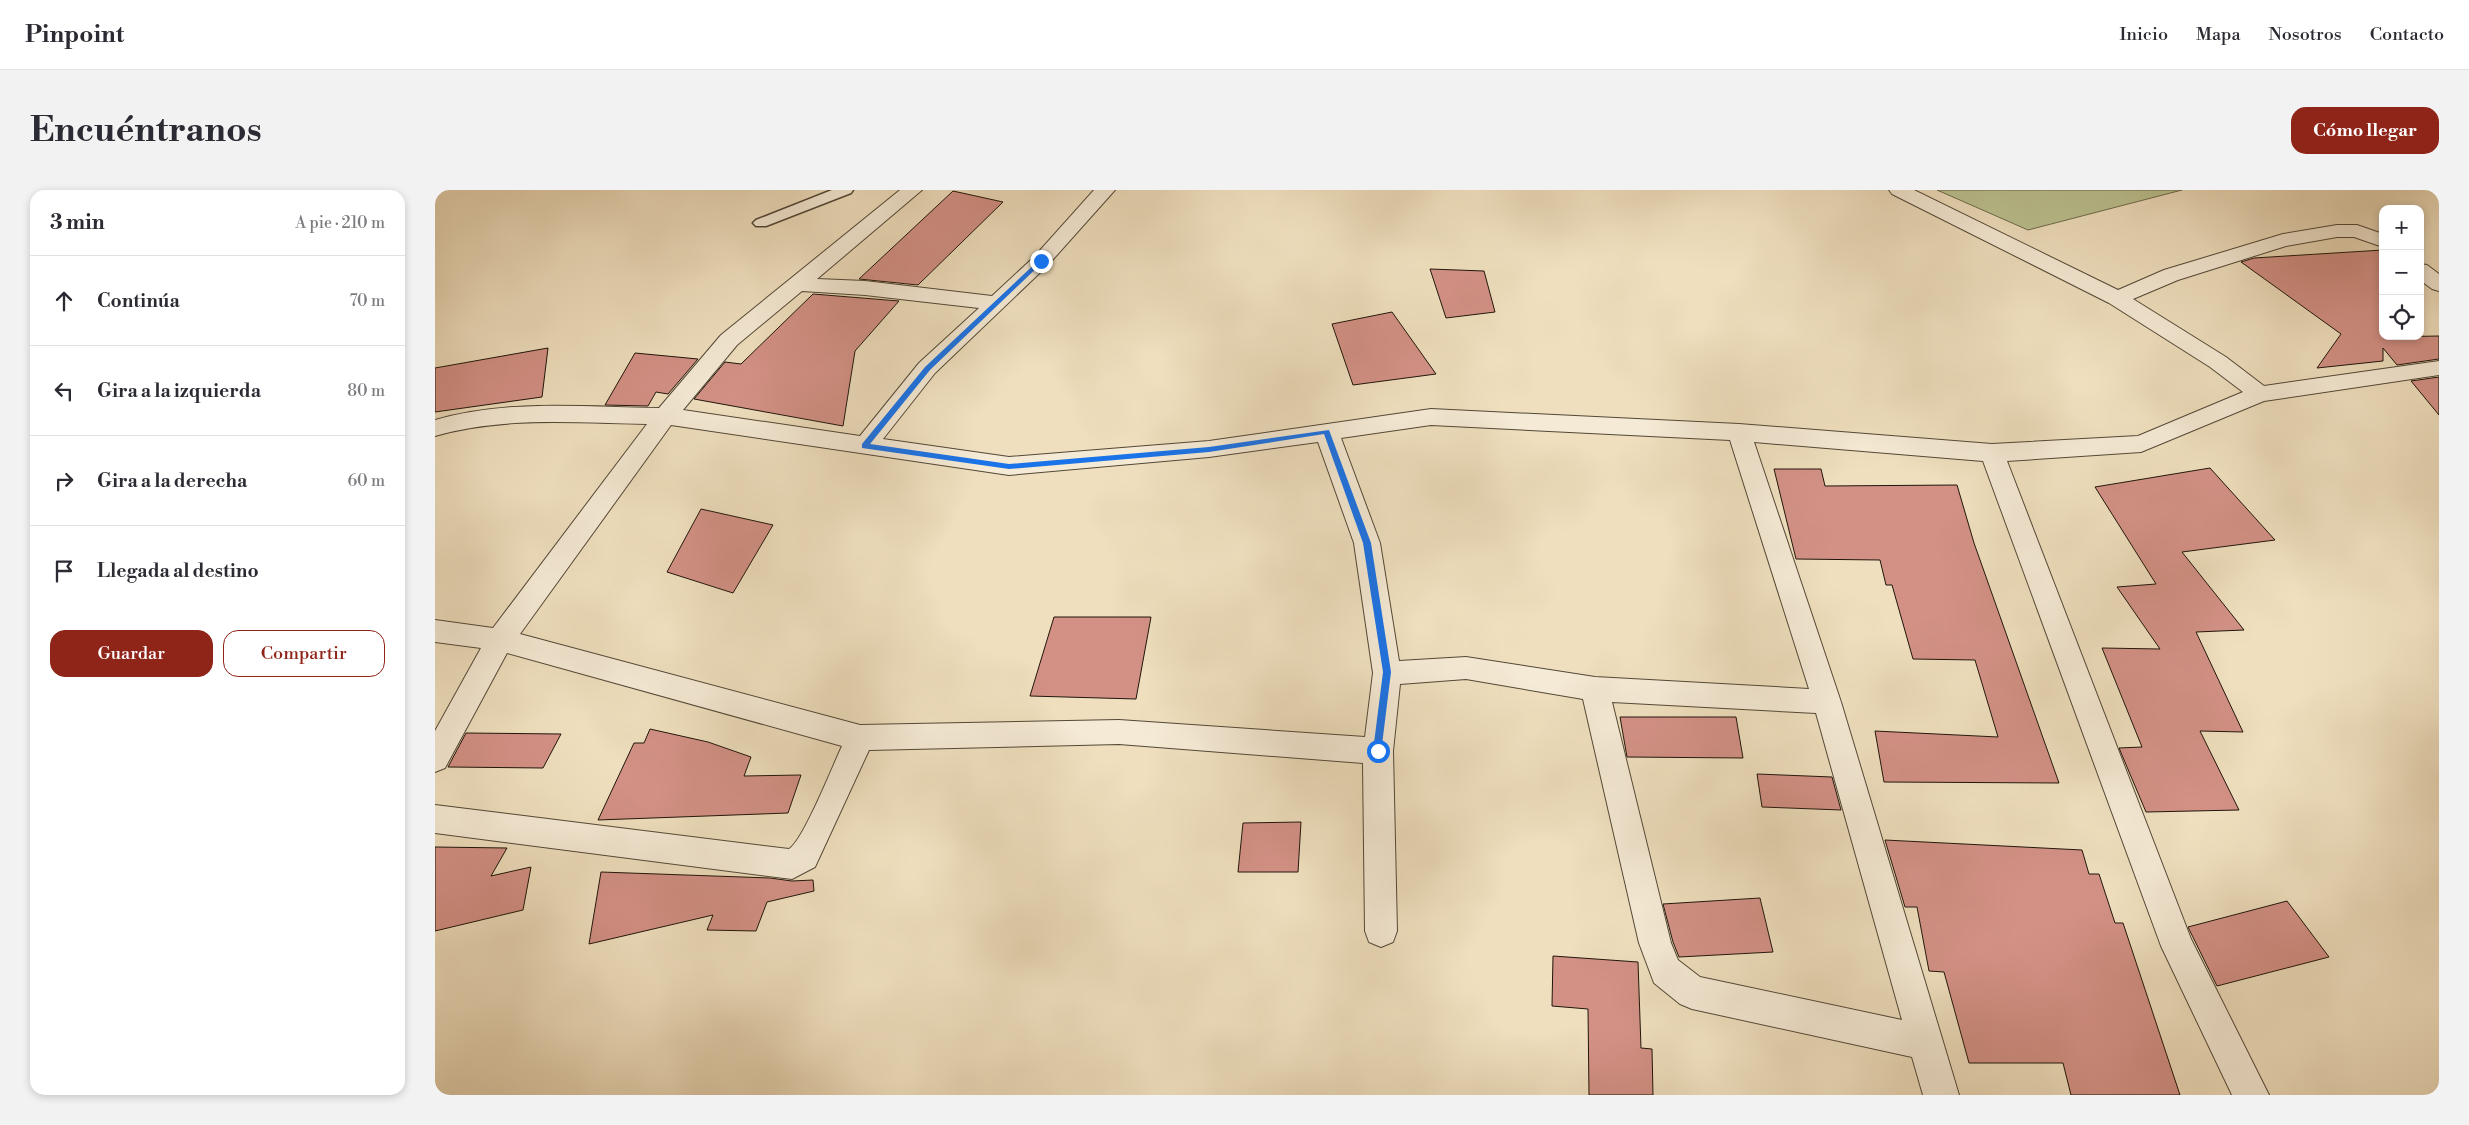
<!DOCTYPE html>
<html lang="es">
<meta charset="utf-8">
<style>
body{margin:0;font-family:"Libre Bodoni",serif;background:#f2f2f3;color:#2b2b33}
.controls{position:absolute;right:15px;top:15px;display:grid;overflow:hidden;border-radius:10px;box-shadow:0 2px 8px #0003}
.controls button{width:45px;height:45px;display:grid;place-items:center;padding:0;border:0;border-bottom:1px solid #e1e1e2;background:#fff;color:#2b2b33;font:25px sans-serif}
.stop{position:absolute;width:15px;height:15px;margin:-11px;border:4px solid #1a73e8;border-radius:50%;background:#fff}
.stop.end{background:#1a73e8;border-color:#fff;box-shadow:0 1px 5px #0008}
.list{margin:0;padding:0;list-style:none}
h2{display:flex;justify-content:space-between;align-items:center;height:65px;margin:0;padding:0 20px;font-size:21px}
h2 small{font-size:16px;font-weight:400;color:#7c7c81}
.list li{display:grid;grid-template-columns:32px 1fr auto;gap:15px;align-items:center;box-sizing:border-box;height:90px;padding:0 20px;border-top:1px solid #e1e1e2}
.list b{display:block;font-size:19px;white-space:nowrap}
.list em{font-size:16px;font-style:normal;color:#7c7c81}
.actions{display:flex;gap:10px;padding:15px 20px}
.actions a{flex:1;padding:11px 0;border:1px solid #8f2418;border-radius:15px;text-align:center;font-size:18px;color:#8f2418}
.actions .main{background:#8f2418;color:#fff}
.icon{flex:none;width:28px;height:28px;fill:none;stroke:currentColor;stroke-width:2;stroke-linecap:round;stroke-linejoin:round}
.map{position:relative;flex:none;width:2004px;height:905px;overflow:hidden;border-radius:15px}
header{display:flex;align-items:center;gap:30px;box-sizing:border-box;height:70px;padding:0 25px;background:#fff;border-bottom:1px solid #e1e1e2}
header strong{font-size:24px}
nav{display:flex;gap:28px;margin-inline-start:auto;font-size:18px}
.intro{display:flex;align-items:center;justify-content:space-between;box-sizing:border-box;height:120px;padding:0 30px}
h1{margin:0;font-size:35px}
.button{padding:12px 22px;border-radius:15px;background:#8f2418;color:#fff;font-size:18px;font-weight:700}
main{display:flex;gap:30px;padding:0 30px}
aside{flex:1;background:#fff;border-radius:15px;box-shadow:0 2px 8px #0003}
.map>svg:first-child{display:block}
</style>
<header>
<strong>Pinpoint</strong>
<nav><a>Inicio</a><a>Mapa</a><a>Nosotros</a><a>Contacto</a></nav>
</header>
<div class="intro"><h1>Encuéntranos</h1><a class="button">Cómo llegar</a></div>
<main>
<aside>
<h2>3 min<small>A pie · 210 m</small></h2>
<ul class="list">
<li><svg class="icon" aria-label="ahead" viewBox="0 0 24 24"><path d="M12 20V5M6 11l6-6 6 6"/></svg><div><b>Continúa</b></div><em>70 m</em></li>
<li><svg class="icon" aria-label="left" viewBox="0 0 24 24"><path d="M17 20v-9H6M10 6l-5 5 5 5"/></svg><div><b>Gira a la izquierda</b></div><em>80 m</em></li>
<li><svg class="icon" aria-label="right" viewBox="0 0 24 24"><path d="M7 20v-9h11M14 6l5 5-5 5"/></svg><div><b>Gira a la derecha</b></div><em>60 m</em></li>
<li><svg class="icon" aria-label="arrive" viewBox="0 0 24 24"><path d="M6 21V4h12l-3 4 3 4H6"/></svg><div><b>Llegada al destino</b></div></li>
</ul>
<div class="actions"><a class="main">Guardar</a><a>Compartir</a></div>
</aside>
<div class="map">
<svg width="2004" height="905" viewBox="0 0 2004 905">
<rect width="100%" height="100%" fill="#efdfbe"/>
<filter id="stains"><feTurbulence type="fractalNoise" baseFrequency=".004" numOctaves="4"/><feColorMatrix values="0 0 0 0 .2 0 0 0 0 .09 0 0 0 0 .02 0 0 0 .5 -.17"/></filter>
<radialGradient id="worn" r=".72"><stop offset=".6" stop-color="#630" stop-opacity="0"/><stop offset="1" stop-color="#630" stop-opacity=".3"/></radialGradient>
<polygon fill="#bbc190" stroke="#6d6b4d" points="1502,0 1747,0 1593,40"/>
<g fill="#d39186" stroke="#1f150a">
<polygon points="518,1 568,12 483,95 424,89"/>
<polygon points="1948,60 1948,147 2004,146 2004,169 1962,175 1948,158 1948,171 1882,178 1906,144 1806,72 1819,68"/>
<polygon points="995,79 1049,81 1060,122 1011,128"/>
<polygon points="378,104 464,111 420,161 408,236 259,209 290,172 306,174"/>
<polygon points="957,122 1001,184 918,195 897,134"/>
<polygon points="113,158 107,207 0,222 0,178"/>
<polygon points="200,163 263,169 233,204 221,202 213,216 170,215"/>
<polygon points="2004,187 2004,225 1976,191"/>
<polygon points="1775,278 1840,350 1747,362 1809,440 1761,442 1808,542 1765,541 1804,620 1711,622 1684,558 1707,557 1667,458 1725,459 1682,397 1721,394 1660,297"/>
<polygon points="1339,279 1386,279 1390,296 1522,295 1539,353 1624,593 1449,592 1440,541 1563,547 1540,470 1478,469 1457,395 1451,395 1445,370 1361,369"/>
<polygon points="266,319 338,335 298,403 232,382"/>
<polygon points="619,427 716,427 701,509 595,506"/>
<polygon points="1185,527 1301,527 1308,568 1192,567"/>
<polygon points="215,539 273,552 316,567 309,586 366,585 353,623 163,630 199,553 209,553"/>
<polygon points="31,543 126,544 108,578 13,577"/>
<polygon points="1322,584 1397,587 1406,620 1327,617"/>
<polygon points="866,632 863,682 803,682 808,633"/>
<polygon points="1450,650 1647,660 1654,684 1664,684 1680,733 1688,733 1745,905 1636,905 1628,873 1534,873 1509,782 1494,781 1482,717 1470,717"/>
<polygon points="0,657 72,658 56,686 96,677 88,720 0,741"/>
<polygon points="166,682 335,688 357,691 378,690 379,701 332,712 321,741 272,740 278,725 154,754"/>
<polygon points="1325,708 1338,762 1244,767 1238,752 1228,714"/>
<polygon points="1852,711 1894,767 1782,796 1753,737"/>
<polygon points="1118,766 1203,772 1206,858 1217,859 1218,905 1154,905 1153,819 1117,816"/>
</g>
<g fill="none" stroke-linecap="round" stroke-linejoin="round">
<g stroke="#534837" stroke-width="3">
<polygon id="lane" points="397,0 418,0 416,3 331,36 321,36 318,33 321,30"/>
</g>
<g stroke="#534837" stroke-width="2">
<g id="street">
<path d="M 465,0 L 487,0 L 382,89 L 430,91 L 557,106 L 599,67 L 659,0 L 680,0 L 613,75 L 500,183 L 448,249 L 574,267 L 774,251 L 996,219 L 1304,234 L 1557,254 L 1703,246 L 1808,202 L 1775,177 L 1674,113 L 1457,4 L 1454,0 L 1479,0 L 1683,100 L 1729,80 L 1848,44 L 1902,35 L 1922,35 L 1948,44 L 1948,57 L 1919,47 L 1902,47 L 1851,56 L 1743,90 L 1698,109 L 1791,167 L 1829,196 L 2004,171 L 2004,185 L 1829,211 L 1706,262 L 1572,271 L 1756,749 L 1834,905 L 1797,905 L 1726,756 L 1548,271 L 1319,252 L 1406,512 L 1524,905 L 1488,905 L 1477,867 L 1257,819 L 1245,814 L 1219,793 L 1204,753 L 1148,509 L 1031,489 L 965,494 L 958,561 L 962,741 L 958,752 L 946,757 L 934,752 L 930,741 L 928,573 L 684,554 L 434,560 L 380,677 L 357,689 L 0,643 L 0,615 L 354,659 C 368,651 398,575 407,556 L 72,463 L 10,578 L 0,582 L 0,541 L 46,458 L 0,452 L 0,430 L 58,438 L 212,234 C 141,233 69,226 0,246 L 0,230 C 72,209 149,217 224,218 L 286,145 ZM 367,101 L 430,105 L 544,118 L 484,173 L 425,246 L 248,220 L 302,155 ZM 236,235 L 574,285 L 774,267 L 883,252 L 919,353 L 938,483 L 930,547 L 684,530 L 425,535 L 85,444 ZM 996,235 L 1295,250 L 1374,499 L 1160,487 L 1031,467 L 964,471 L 945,353 L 906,248 ZM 1177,512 L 1381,523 L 1467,830 L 1265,787 L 1243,770 L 1236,753 Z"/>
<polygon points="1985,74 1992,75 2004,84 2004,101 1997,99 1985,90"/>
</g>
</g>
<use href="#lane" fill="#f5ead5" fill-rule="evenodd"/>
<use href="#street" fill="#f5ead5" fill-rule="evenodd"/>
</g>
<polygon fill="#1a73e8" points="604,70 609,71 495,180 435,254 574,274 774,257 894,240 936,353 956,482 946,563 943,564 938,561 948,482 928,353 889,244 774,262 574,279 427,258 427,254 490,177"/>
<rect width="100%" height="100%" filter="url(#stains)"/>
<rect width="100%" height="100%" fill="url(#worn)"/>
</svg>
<div class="controls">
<button>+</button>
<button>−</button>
<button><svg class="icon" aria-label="locate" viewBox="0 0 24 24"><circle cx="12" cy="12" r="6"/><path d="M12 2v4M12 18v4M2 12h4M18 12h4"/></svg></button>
</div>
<div class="stop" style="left:943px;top:561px"></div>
<div class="stop end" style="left:606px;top:71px"></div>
</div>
</main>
